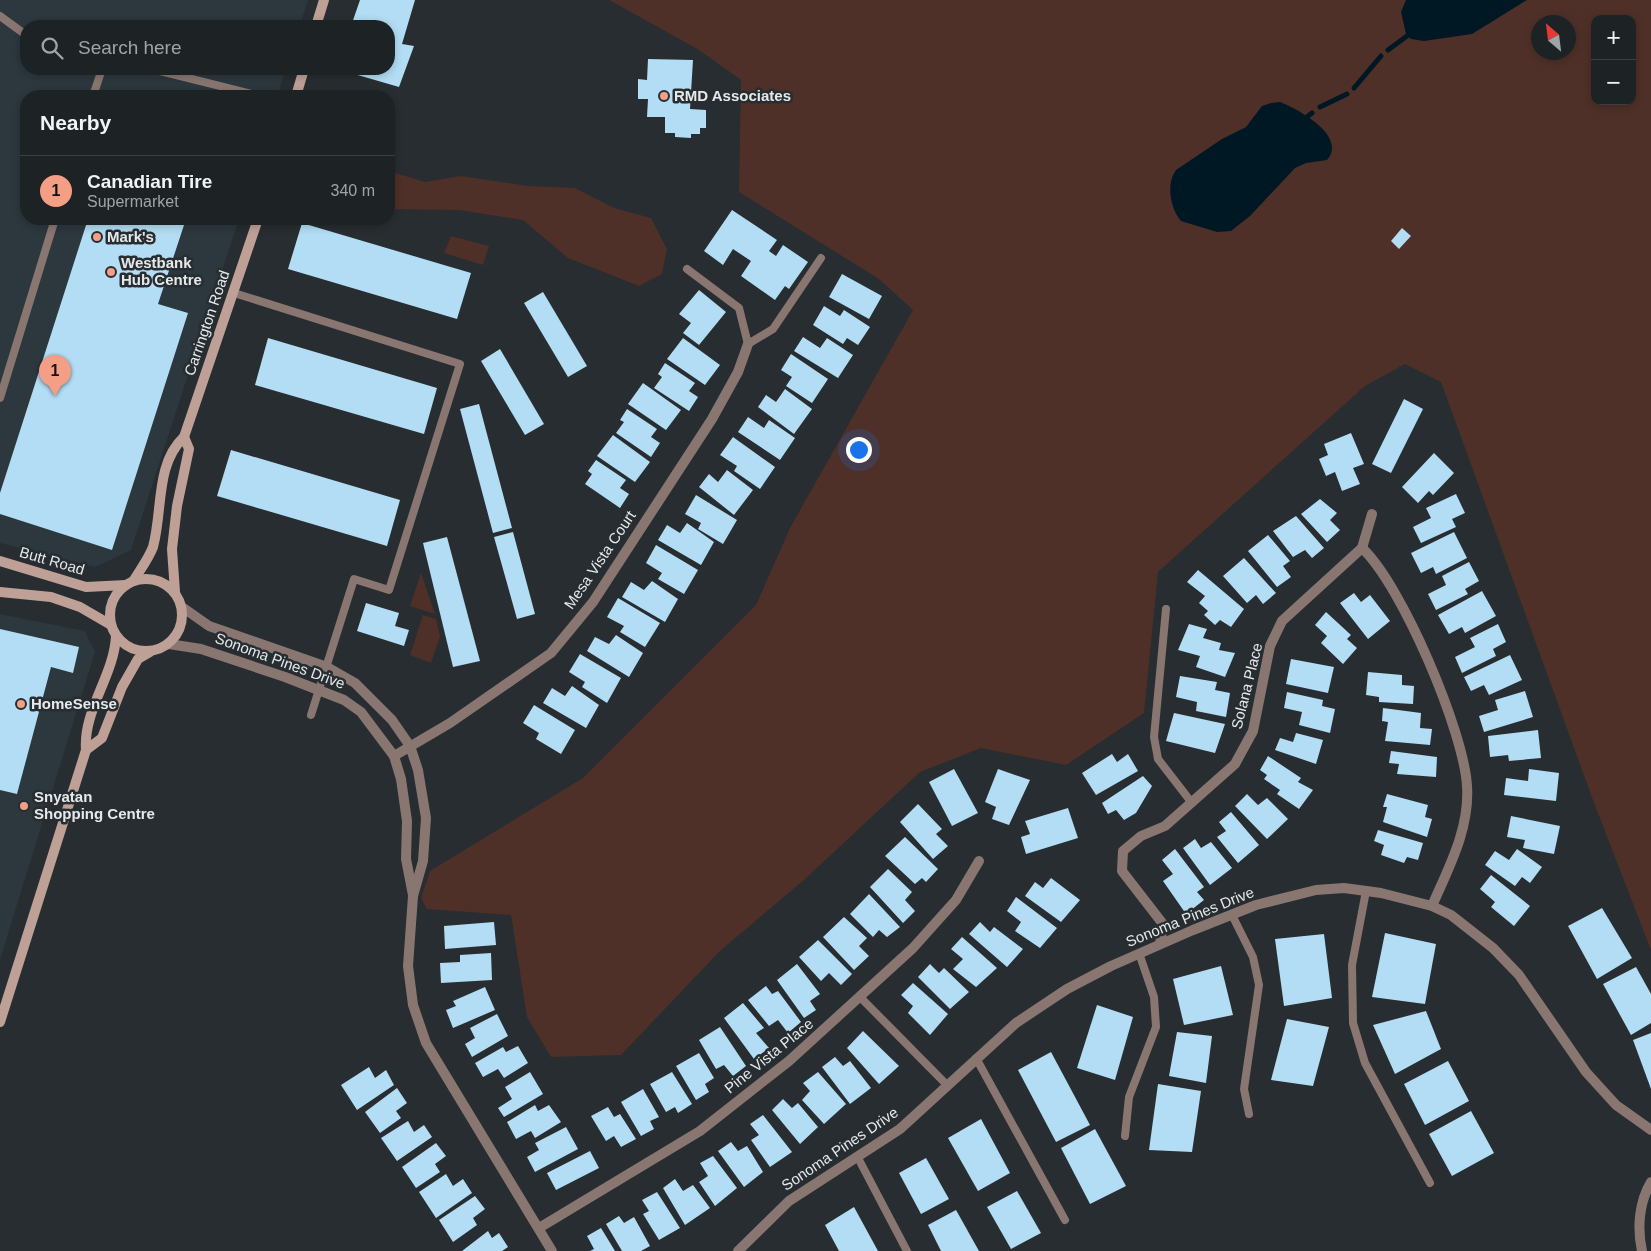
<!DOCTYPE html>
<meta charset="utf-8">
<style>
body{margin:0;font-family:Arial,sans-serif;background:#2a2f31;color:#f1f3f6}
.controls{position:absolute;right:15px;top:15px;display:grid;overflow:hidden;border-radius:10px;box-shadow:0 2px 8px #0003}
.controls button{width:45px;height:45px;display:grid;place-items:center;padding:0;border:0;border-bottom:1px solid #3b3f41;background:#1d2224;color:#f1f3f6;font:25px sans-serif}
.compass{position:absolute;left:1531px;top:15px;width:45px;height:45px;border-radius:50%;background:#1d2224;box-shadow:0 2px 8px #0003;rotate:332deg}
.you{position:absolute;left:858px;top:449px;width:18px;height:18px;margin:-12px;border:4px solid #fff;border-radius:50%;background:#1a73e8;box-shadow:0 0 0 8px #1a73e833}
.badge{display:grid;place-items:center;width:32px;height:32px;border-radius:50%;background:#f49e86;color:#111;font-size:16px;font-weight:700}
.pin{position:absolute;translate:-50% -41px;filter:drop-shadow(0 1px 2px #0008)}
.pin::after{content:'';position:absolute;top:26px;width:18px;height:15px;background:inherit;clip-path:polygon(0 0,100% 0,50% 100%)}
.list{margin:0;padding:0;list-style:none}
h2{display:flex;justify-content:space-between;align-items:center;height:65px;margin:0;padding:0 20px;font-size:21px}
h2 small{font-size:16px;font-weight:400;color:#a0a4a6}
.list li{display:grid;grid-template-columns:32px 1fr auto;gap:15px;align-items:center;box-sizing:border-box;height:70px;padding:0 20px;border-top:1px solid #3b3f41}
.list b{display:block;font-size:19px;white-space:nowrap}
.list p{margin:0;font-size:16px;white-space:nowrap;color:#a0a4a6}
.list em{font-size:16px;font-style:normal;color:#a0a4a6}
.icon{flex:none;width:28px;height:28px;fill:none;stroke:currentColor;stroke-width:2;stroke-linecap:round;stroke-linejoin:round}
.map{position:relative;flex:none;width:1651px;height:1251px;overflow:hidden}
.search{position:absolute;background:#1d2224;box-shadow:0 2px 8px #0003;left:20px;top:20px;width:375px;height:55px;display:flex;align-items:center;gap:12px;box-sizing:border-box;padding:0 18px;border-radius:20px;color:#a0a4a6;font-size:19px}
.panel{position:absolute;background:#1d2224;box-shadow:0 2px 8px #0003;left:20px;top:90px;width:375px;height:135px;border-radius:20px}
.map>svg:first-child{display:block}
</style>
<div class="map">
<svg width="1651" height="1251" viewBox="0 0 1651 1251">
<rect width="100%" height="100%" fill="#272d30"/>
<g fill="#2c373e">
<polygon points="0,0 308,0 300,26 26,26 26,69 286,69 277,96 26,96 26,219 239,219 131,550 95,567 0,543"/>
<polygon points="0,614 85,631 95,652 0,960"/>
</g>
<g fill="#4e3028" fill-rule="evenodd">
<path d="M 609,0 L 1651,0 L 1651,950 L 1594,803 L 1441,382 L 1405,364 L 1365,386 L 1158,572 L 1144,713 L 1066,765 L 981,748 L 920,772 L 805,879 L 719,952 L 621,1055 L 551,1057 L 527,1017 L 511,915 L 427,909 L 421,898 L 430,871 L 583,778 L 756,605 L 790,528 L 913,310 L 879,279 L 739,192 L 741,80 L 699,50 ZM 1595,19 L 1632,19 L 1632,101 L 1595,101 ZM 1538,22 L 1568,22 L 1568,52 L 1538,52 Z"/>
<polygon points="389,171 425,182 461,176 529,186 575,188 614,208 651,218 667,249 662,274 639,286 568,258 523,220 459,210 389,209"/>
<polygon points="451,236 489,246 483,265 444,253"/>
<polygon points="421,573 435,614 410,606"/>
<polygon points="423,615 436,619 440,636 431,663 410,655"/>
</g>
<g fill="#001724">
<polygon points="1406,0 1527,0 1472,34 1424,41 1411,39 1406,34 1401,12"/>
<path d="M 1280,102 C 1298,109 1348,136 1327,160 L 1306,163 L 1295,168 L 1250,216 L 1231,231 L 1217,232 L 1181,221 C 1170,208 1166,184 1176,170 L 1222,139 L 1246,127 L 1262,106 L 1271,103 Z"/>
</g>
<g fill="none" stroke-linecap="round" stroke-linejoin="round">
<g stroke="#001724" stroke-width="5">
<polyline points="1388,50 1407,36"/>
<polyline points="1354,88 1381,56"/>
<polyline points="1320,107 1347,94"/>
<polyline points="1308,116 1312,113"/>
</g>
</g>
<g fill="#b2ddf4">
<polygon points="360,0 415,0 402,44 414,46 399,87 337,69 389,69 389,26 351,26"/>
<polygon points="648,59 693,60 690,109 706,110 706,128 700,128 700,134 691,134 691,138 675,137 675,133 665,133 665,117 647,117 648,99 638,99 638,79 647,80"/>
<polygon points="732,210 777,240 769,251 776,256 783,245 808,262 789,289 785,286 775,300 741,276 751,261 733,249 723,265 704,251"/>
<polygon points="88,219 186,219 158,304 188,313 112,550 0,514 0,493"/>
<polygon points="302,223 471,273 457,319 288,269"/>
<polygon points="1402,228 1411,236 1399,249 1391,241"/>
<polygon points="842,274 882,296 869,319 829,297"/>
<polygon points="699,290 726,312 699,345 683,333 691,323 679,314"/>
<polygon points="543,292 587,366 568,377 524,303"/>
<polygon points="824,306 840,316 844,310 870,327 858,345 847,338 843,344 813,325"/>
<polygon points="803,337 820,348 827,338 853,355 838,378 794,351"/>
<polygon points="268,338 437,388 424,434 255,385"/>
<polygon points="683,338 720,365 705,385 667,359"/>
<polygon points="500,349 544,424 525,435 481,361"/>
<polygon points="791,354 828,379 812,403 786,386 792,377 781,370"/>
<polygon points="665,363 695,383 689,391 698,397 689,411 654,388 662,377 658,374"/>
<polygon points="643,383 681,410 666,430 628,404"/>
<polygon points="785,389 812,409 794,434 758,407 766,395 776,402"/>
<polygon points="1404,399 1423,409 1391,473 1372,464"/>
<polygon points="479,404 512,528 493,533 460,409"/>
<polygon points="627,409 657,429 651,437 660,443 651,457 616,433 624,422 620,420"/>
<polygon points="748,417 764,428 769,420 795,438 780,460 738,432"/>
<polygon points="1351,433 1364,464 1353,468 1360,484 1342,491 1335,472 1326,476 1319,459 1328,455 1324,444"/>
<polygon points="613,435 650,462 635,482 597,456"/>
<polygon points="733,437 775,467 760,489 734,471 737,466 720,455"/>
<polygon points="231,450 400,500 387,546 217,496"/>
<polygon points="1434,453 1454,473 1433,495 1429,491 1418,503 1402,487"/>
<polygon points="596,460 626,480 620,488 629,494 620,508 585,484 592,474 588,471"/>
<polygon points="727,470 753,490 734,515 699,487 709,474 718,482"/>
<polygon points="1456,494 1465,513 1452,519 1456,527 1421,543 1413,527 1431,518 1426,508"/>
<polygon points="696,495 737,520 723,544 698,529 701,523 685,514"/>
<polygon points="1320,499 1337,513 1330,520 1340,530 1327,542 1301,514"/>
<polygon points="1296,516 1324,548 1312,558 1305,550 1293,557 1273,531"/>
<polygon points="687,523 714,542 701,565 658,540 667,525 680,533"/>
<polygon points="513,532 535,614 517,619 494,537"/>
<polygon points="1454,532 1467,558 1436,574 1433,567 1421,573 1411,553"/>
<polygon points="1268,535 1290,561 1283,566 1291,577 1277,587 1248,551"/>
<polygon points="447,537 480,661 453,667 423,543"/>
<polygon points="656,545 698,570 684,594 658,579 662,573 646,563"/>
<polygon points="1244,558 1276,593 1263,604 1256,595 1247,603 1223,576"/>
<polygon points="1469,562 1479,581 1465,589 1468,594 1436,610 1428,594 1446,585 1442,576"/>
<polygon points="1198,570 1244,609 1231,627 1220,620 1215,625 1204,615 1208,611 1199,603 1205,596 1187,582"/>
<polygon points="652,581 678,599 665,622 622,597 631,582 644,590"/>
<polygon points="1482,591 1496,616 1465,633 1462,627 1449,634 1438,615"/>
<polygon points="1354,593 1361,602 1370,595 1390,621 1368,639 1340,603"/>
<polygon points="618,598 660,623 645,647 620,632 624,626 607,617"/>
<polygon points="366,603 399,613 395,626 409,630 404,646 357,631"/>
<polygon points="1326,612 1351,635 1347,639 1357,648 1343,664 1321,643 1327,636 1315,625"/>
<polygon points="1189,624 1207,629 1203,638 1221,643 1219,650 1235,653 1225,677 1196,667 1200,656 1178,650"/>
<polygon points="1498,624 1506,642 1493,649 1496,656 1462,673 1455,657 1475,647 1470,638"/>
<polygon points="0,629 79,647 73,673 51,667 17,794 0,790"/>
<polygon points="616,635 643,653 629,677 587,651 595,637 609,644"/>
<polygon points="580,654 621,678 607,703 582,687 585,682 569,672"/>
<polygon points="1510,655 1522,680 1489,695 1484,685 1471,691 1464,677"/>
<polygon points="1291,659 1334,667 1328,693 1286,684"/>
<polygon points="1368,672 1402,675 1402,685 1414,686 1413,704 1379,702 1379,697 1366,695"/>
<polygon points="1180,676 1217,682 1215,690 1230,693 1226,717 1196,711 1197,702 1176,697"/>
<polygon points="572,686 599,705 586,728 543,703 552,688 565,696"/>
<polygon points="1525,691 1533,717 1484,732 1479,716 1498,710 1495,700"/>
<polygon points="1287,692 1323,700 1322,706 1335,709 1330,733 1299,725 1302,712 1284,708"/>
<polygon points="534,705 575,730 561,754 536,739 539,733 523,723"/>
<polygon points="1383,708 1421,713 1420,728 1432,729 1430,745 1385,741 1388,722 1382,721"/>
<polygon points="1174,713 1225,724 1215,753 1166,741"/>
<polygon points="1538,730 1541,758 1509,761 1508,755 1490,757 1488,736"/>
<polygon points="1296,733 1323,740 1316,764 1275,750 1280,738 1293,742"/>
<polygon points="1391,751 1437,757 1436,777 1397,774 1399,764 1389,763"/>
<polygon points="1112,754 1117,762 1128,754 1138,771 1096,795 1082,773"/>
<polygon points="1268,756 1301,778 1298,782 1313,790 1299,809 1277,794 1280,790 1264,779 1267,775 1260,770"/>
<polygon points="954,769 978,813 952,826 929,782"/>
<polygon points="998,769 1030,780 1009,825 992,819 996,807 985,802"/>
<polygon points="1529,769 1559,773 1556,801 1504,795 1506,778 1528,781"/>
<polygon points="1143,776 1152,786 1136,813 1124,820 1116,810 1108,814 1102,803"/>
<polygon points="1247,794 1258,805 1267,798 1288,819 1267,839 1235,806"/>
<polygon points="1387,794 1428,805 1425,817 1432,819 1427,837 1383,822 1387,807 1383,807"/>
<polygon points="918,804 942,829 936,834 948,846 933,859 900,822"/>
<polygon points="1068,808 1078,838 1026,854 1021,837 1030,834 1025,821"/>
<polygon points="1231,812 1259,845 1238,863 1217,837 1226,831 1219,822"/>
<polygon points="1511,816 1560,826 1554,854 1523,848 1525,840 1507,837"/>
<polygon points="1378,830 1423,843 1418,860 1407,857 1404,863 1381,855 1384,845 1374,841"/>
<polygon points="905,837 938,869 926,882 922,878 915,884 885,856"/>
<polygon points="1195,839 1201,848 1211,842 1232,868 1210,885 1183,848"/>
<polygon points="1175,849 1204,887 1197,892 1204,900 1186,914 1163,881 1173,874 1162,860"/>
<polygon points="1517,849 1542,867 1530,883 1522,877 1515,886 1485,865 1495,851 1509,860"/>
<polygon points="888,869 912,892 905,900 915,911 903,923 870,887"/>
<polygon points="1491,875 1530,906 1514,926 1491,907 1495,902 1480,889"/>
<polygon points="1051,878 1080,900 1061,922 1025,896 1035,882 1043,888"/>
<polygon points="869,894 900,927 887,937 879,930 873,937 850,914"/>
<polygon points="1016,897 1057,928 1040,948 1015,931 1021,922 1007,911"/>
<polygon points="1602,908 1632,958 1597,979 1568,926"/>
<polygon points="844,917 867,938 859,946 869,956 854,970 823,937"/>
<polygon points="494,922 496,945 445,949 444,926"/>
<polygon points="980,922 990,932 994,927 1023,949 1007,967 969,934"/>
<polygon points="1385,933 1436,944 1425,1004 1372,997"/>
<polygon points="1324,934 1332,998 1284,1006 1275,939"/>
<polygon points="962,937 997,968 976,987 953,969 963,959 951,949"/>
<polygon points="818,940 852,974 841,985 829,973 821,981 799,957"/>
<polygon points="491,953 492,980 441,983 440,963 460,962 460,955"/>
<polygon points="797,964 820,994 810,1001 816,1010 804,1018 777,980"/>
<polygon points="930,964 939,973 944,968 969,992 950,1009 918,977"/>
<polygon points="1221,966 1233,1015 1184,1025 1173,979"/>
<polygon points="1636,967 1651,994 1651,1023 1631,1035 1603,984"/>
<polygon points="913,983 948,1014 930,1035 908,1013 913,1006 901,995"/>
<polygon points="766,986 772,994 778,991 801,1022 788,1033 778,1020 769,1026 748,1000"/>
<polygon points="485,987 495,1010 453,1028 446,1010 456,1006 453,1001"/>
<polygon points="743,1003 764,1028 756,1033 769,1048 754,1059 724,1018"/>
<polygon points="1097,1005 1133,1017 1115,1080 1077,1068"/>
<polygon points="1426,1011 1441,1049 1395,1074 1373,1025"/>
<polygon points="497,1014 508,1036 472,1057 465,1044 475,1038 470,1028"/>
<polygon points="1287,1019 1329,1027 1313,1086 1271,1080"/>
<polygon points="720,1027 746,1066 733,1076 724,1065 716,1069 699,1040"/>
<polygon points="863,1031 899,1066 879,1084 847,1048"/>
<polygon points="1177,1032 1212,1036 1206,1083 1169,1076"/>
<polygon points="1651,1033 1651,1089 1633,1040"/>
<polygon points="518,1046 528,1063 504,1078 498,1069 483,1077 475,1063 503,1047 506,1052"/>
<polygon points="1051,1052 1090,1125 1056,1142 1018,1070"/>
<polygon points="699,1053 714,1078 705,1084 709,1092 696,1100 676,1066"/>
<polygon points="835,1057 843,1066 850,1061 871,1088 850,1104 822,1067"/>
<polygon points="1448,1061 1469,1101 1425,1125 1404,1084"/>
<polygon points="369,1067 375,1078 386,1070 394,1085 357,1110 341,1085"/>
<polygon points="530,1072 543,1094 504,1117 498,1108 512,1099 505,1087"/>
<polygon points="672,1072 692,1104 678,1113 675,1107 666,1112 650,1084"/>
<polygon points="818,1072 846,1104 824,1124 802,1100 810,1091 803,1083"/>
<polygon points="1158,1084 1201,1091 1192,1152 1149,1150"/>
<polygon points="397,1088 407,1103 396,1111 401,1118 380,1133 365,1112"/>
<polygon points="643,1089 659,1117 650,1121 654,1129 641,1136 621,1102"/>
<polygon points="783,1099 792,1108 798,1103 818,1127 800,1144 772,1110"/>
<polygon points="535,1105 538,1111 549,1105 561,1122 535,1138 531,1131 516,1139 507,1122"/>
<polygon points="608,1107 614,1117 620,1114 636,1139 621,1147 614,1136 606,1141 591,1116"/>
<polygon points="1471,1111 1494,1153 1452,1176 1429,1134"/>
<polygon points="763,1115 792,1152 770,1167 751,1140 759,1135 750,1124"/>
<polygon points="981,1119 1010,1173 978,1191 948,1138"/>
<polygon points="408,1121 414,1132 424,1125 432,1137 397,1161 381,1138"/>
<polygon points="566,1127 578,1149 535,1172 527,1157 539,1150 535,1143"/>
<polygon points="1095,1129 1126,1186 1090,1204 1061,1148"/>
<polygon points="731,1142 738,1151 747,1146 763,1172 744,1187 718,1151"/>
<polygon points="436,1143 446,1156 435,1164 440,1172 416,1188 402,1167"/>
<polygon points="590,1151 599,1168 556,1190 547,1173"/>
<polygon points="713,1156 737,1188 715,1206 699,1182 708,1176 700,1163"/>
<polygon points="926,1158 949,1199 921,1214 899,1173"/>
<polygon points="446,1174 453,1186 463,1179 472,1193 436,1218 419,1192"/>
<polygon points="675,1179 683,1191 693,1185 710,1208 685,1225 663,1188"/>
<polygon points="1017,1191 1041,1233 1011,1249 987,1207"/>
<polygon points="657,1192 680,1228 659,1240 643,1214 649,1211 642,1200"/>
<polygon points="475,1196 485,1209 473,1218 477,1225 453,1242 439,1220"/>
<polygon points="854,1207 878,1251 839,1251 825,1225"/>
<polygon points="956,1210 979,1251 941,1251 928,1225"/>
<polygon points="619,1216 624,1223 634,1217 650,1246 641,1251 622,1251 606,1224"/>
<polygon points="601,1228 615,1251 590,1251 594,1249 587,1236"/>
<polygon points="488,1231 492,1238 499,1233 508,1247 502,1251 462,1251"/>
</g>
<g fill="none" stroke-linecap="round" stroke-linejoin="round">
<g stroke="#897671" stroke-width="8">
<polyline points="0,16 26,35"/>
<polyline points="152,69 260,96"/>
<polyline points="93,96 102,69"/>
<polyline points="687,269 739,308 748,344 773,329 821,258"/>
<polyline points="234,293 460,364 389,590 354,579 311,715"/>
<polyline points="0,398 55,219"/>
<polyline points="1166,609 1154,737 1158,759 1192,803"/>
<polyline points="1366,891 1352,965 1353,1023 1365,1063 1430,1183"/>
<polyline points="1232,915 1253,957 1259,985 1244,1089 1249,1114"/>
<polyline points="860,997 948,1086"/>
<polyline points="976,1058 1065,1220"/>
<polyline points="1125,1136 1129,1097 1156,1027 1154,997 1139,953"/>
<polyline points="857,1156 907,1251"/>
</g>
<g stroke="#897671" stroke-width="10">
<polyline points="1362,548 1372,514"/>
<polyline points="182,607 209,626 327,667 355,683 392,720 410,746 418,770 426,818 423,861 413,896 408,966 413,1005 426,1043 552,1251"/>
<polyline points="169,644 201,649 285,677 344,700 361,712 394,756 401,779 407,821 406,859 413,895"/>
<polyline points="394,756 450,723 551,653 593,602 712,419 738,372 748,344"/>
<path d="M 1160,944 L 1163,924 L 1122,871 L 1123,851 L 1141,836 L 1165,826 L 1235,764 L 1253,731 L 1270,646 L 1282,621 L 1362,548 C 1402,585 1464,732 1467,786 C 1470,829 1448,869 1432,906"/>
<polyline points="539,1228 700,1131 789,1061 913,948 956,900 979,861"/>
<polyline points="738,1251 789,1201 900,1129 1016,1023 1067,989 1111,966 1193,930 1256,905 1316,890 1344,888 1381,893 1432,906 1451,915 1493,948 1519,975 1586,1072 1616,1105 1651,1130"/>
<path d="M 1642,1251 C 1637,1228 1639,1202 1651,1182"/>
</g>
<g stroke="#bea097" stroke-width="10">
<polyline points="316,26 324,0"/>
<polyline points="296,96 304,69"/>
<polyline points="0,561 86,587 126,585"/>
<circle cx="146" cy="615" r="36"/>
<path d="M 134,580 C 140,570 149,558 153,547 C 163,511 155,464 184,437 L 258,219"/>
<polyline points="0,592 51,597 80,607 111,625"/>
<polyline points="175,592 172,549 177,506 189,449 184,437"/>
<polyline points="86,750 102,738 122,687 138,659 150,652"/>
<path d="M 0,1022 L 86,750 C 83,710 114,676 116,636"/>
</g>
</g>
<g fill="#f49e86" stroke="#272d30" stroke-width="2">
<circle cx="664" cy="96" r="5"/>
<circle cx="97" cy="237" r="5"/>
<circle cx="111" cy="272" r="5"/>
<circle cx="21" cy="704" r="5"/>
<circle cx="24" cy="806" r="5"/>
</g>
<g text-anchor="middle" stroke-width="5" stroke-linejoin="round" paint-order="stroke">
<g font-size="15" font-weight="bold" fill="#e5e9eb" stroke="#272d30" text-anchor="start">
<text x="674" y="101">RMD Associates</text>
<text x="107" y="242">Mark's</text>
<text x="121" y="268">Westbank<tspan x="121" dy="17">Hub Centre</tspan></text>
<text x="31" y="709">HomeSense</text>
<text x="34" y="802">Snyatan<tspan x="34" dy="17">Shopping Centre</tspan></text>
</g>
<g font-size="15" fill="#e5e9eb" stroke="#272d30">
<text transform="translate(207 323) rotate(-71)" y="5">Carrington Road</text>
<text transform="translate(600 560) rotate(-56)" y="5">Mesa Vista Court</text>
<text transform="translate(52 561) rotate(16)" y="5">Butt Road</text>
<text transform="translate(280 661) rotate(20)" y="5">Sonoma Pines Drive</text>
<text transform="translate(1247 686) rotate(-76)" y="5">Solana Place</text>
<text transform="translate(1190 917) rotate(-22)" y="5">Sonoma Pines Drive</text>
<text transform="translate(769 1056) rotate(-39)" y="5">Pine Vista Place</text>
<text transform="translate(840 1149) rotate(-34)" y="5">Sonoma Pines Drive</text>
</g>
</g>
</svg>
<div class="controls">
<button>+</button>
<button>−</button>
</div>
<svg class="compass" viewBox="-18 -18 36 36"><path d="M0-13l5 13h-10z" fill="#e53935"/><path d="M0 13l5-13h-10z" fill="#a0a4a6"/></svg>
<div class="you"></div>
<div class="pin badge" style="left:55px;top:396px">1</div>
<div class="search"><svg class="icon" aria-label="search" viewBox="0 0 24 24"><circle cx="10" cy="10" r="6"/><path d="M15 15l6 6"/></svg>Search here</div>
<section class="panel">
<h2>Nearby<small></small></h2>
<ul class="list">
<li><span class="badge">1</span><div><b>Canadian Tire</b><p>Supermarket</p></div><em>340 m</em></li>
</ul>
</section>
</div>
